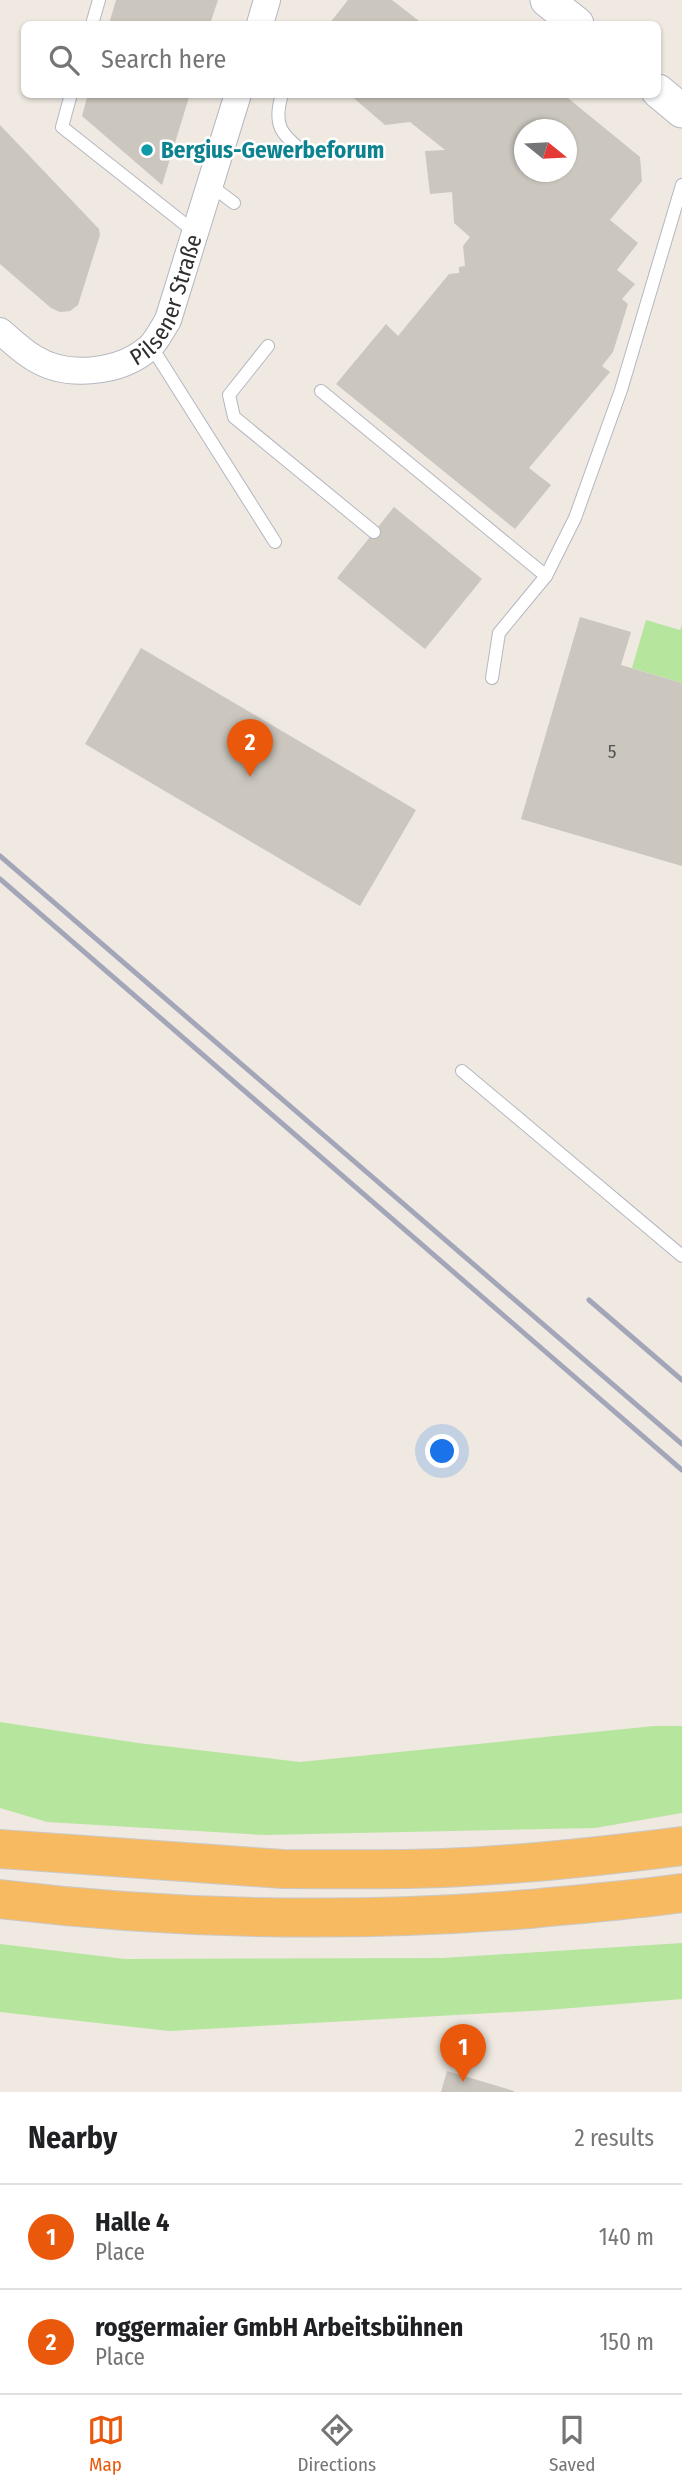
<!DOCTYPE html>
<meta charset="utf-8">
<style>
body{margin:0;font-family:"Fira Sans Condensed",sans-serif;background:#f6f6f6;color:#202124}
.compass{position:absolute;left:514px;top:119px;width:63px;height:63px;border-radius:50%;background:#fff;box-shadow:0 2px 5px #0004;rotate:108deg}
.you{position:absolute;left:443px;top:1452px;width:24px;height:24px;margin:-18px;border:5px solid #fff;border-radius:50%;background:#1a73e8;box-shadow:0 0 0 10px #1a73e833}
.badge{display:grid;place-items:center;width:46px;height:46px;border-radius:50%;background:#ea580c;color:#fff;font-size:23px;font-weight:700}
.pin{position:absolute;translate:-50% -58px;filter:drop-shadow(0 2px 4px #0008)}
.pin::after{content:'';position:absolute;top:37px;width:24px;height:21px;background:inherit;clip-path:polygon(0 0,100% 0,50% 100%)}
.list{margin:0;padding:0;list-style:none}
h2{display:flex;justify-content:space-between;align-items:center;height:91px;margin:0;padding:0 28px;font-size:30px}
h2 small{font-size:23px;font-weight:400;color:#757577}
.list li{display:grid;grid-template-columns:46px 1fr auto;gap:21px;align-items:center;box-sizing:border-box;height:105px;padding:0 28px;border-top:2px solid #e0e0e0}
.list b{display:block;font-size:26px;white-space:nowrap}
.list p{margin:0;font-size:23px;white-space:nowrap;color:#757577}
.list em{font-size:23px;font-style:normal;color:#757577}
.icon{flex:none;width:38px;height:38px;fill:none;stroke:currentColor;stroke-width:2;stroke-linecap:round;stroke-linejoin:round}
.map{position:relative;flex:none;width:682px;height:2092px;overflow:hidden}
.search{position:absolute;background:#fff;box-shadow:0 2px 5px #0004;left:21px;right:21px;top:21px;height:77px;display:flex;align-items:center;gap:18px;box-sizing:border-box;padding:0 24px;border-radius:10px;color:#757577;font-size:26px}
.sheet{height:301px;background:#fff}
nav{display:flex;justify-content:space-around;align-items:center;box-sizing:border-box;height:98px;border-top:2px solid #e0e0e0;background:#fff;font-size:19px;color:#757577}
nav a{display:grid;justify-items:center;gap:4px}
nav .on{color:#ea580c}
.map>svg:first-child{display:block}
</style>
<div class="map">
<svg width="682" height="2092" viewBox="0 0 682 2092">
<rect width="100%" height="100%" fill="#efe9e1"/>
<g fill="#b6e59e">
<polygon points="646,620 680,630 682,624 682,683 632,668"/>
<polygon points="0,1722 138,1743 300,1762 654,1726 682,1726 682,1813 595,1828 264,1835 47,1822 0,1808"/>
<polygon points="682,1943 682,1999 547,2010 169,2031 0,2012 0,1944 125,1959 442,1958"/>
</g>
<g fill="#cbc7bf" fill-rule="evenodd">
<polygon points="116,0 218,0 210,24 109,24"/>
<polygon points="348,0 392,0 423,24 329,24"/>
<polygon points="88,94 190,94 162,185 82,116"/>
<path d="M 349,94 L 563,94 L 640,157 L 642,181 L 610,220 L 638,243 L 617,270 L 635,284 L 622,299 L 628,304 L 613,352 L 602,366 L 610,372 L 529,468 L 551,485 L 515,529 L 336,384 L 386,324 L 398,336 L 449,274 L 459,273 L 459,267 L 465,266 L 463,246 L 470,237 L 454,223 L 452,192 L 430,194 L 425,151 L 445,150 L 410,122 L 385,125 ZM 524,130 L 566,130 L 566,172 L 524,172 Z"/>
<polygon points="0,125 99,229 100,235 78,305 70,311 60,312 51,308 0,264"/>
<polygon points="394,507 482,579 425,649 337,578"/>
<polygon points="580,617 631,632 621,665 682,683 682,866 521,819"/>
<polygon points="141,648 416,810 360,906 85,744"/>
<polygon points="447,2071 514,2091 514,2092 441,2092"/>
</g>
<g fill="none" stroke-linecap="round" stroke-linejoin="round">
<g stroke="#b4b7c1" stroke-width="14">
<g id="service">
<polyline points="92,24 99,0"/>
<polyline points="71,94 62,127 196,233"/>
<path d="M 282,94 C 273,124 280,134 304,152"/>
<polyline points="210,185 234,203"/>
<polyline points="151,346 275,542"/>
<polyline points="268,346 229,395 234,417 374,532"/>
<polyline points="321,391 546,576 575,518 621,390 682,185"/>
<polyline points="492,678 499,633 546,576"/>
<polyline points="462,1071 682,1256"/>
</g>
</g>
<g stroke="#b4b7c1" stroke-width="28">
<g id="minor">
<polyline points="260,24 267,0"/>
<path id="s1" d="M 0,331 C 11,340 22,351 34,358 C 67,379 121,373 150,347 C 157,340 163,328 168,320 L 238,94"/>
</g>
</g>
<g stroke="#b4b7c1" stroke-width="35">
<g id="tertiary">
<polyline points="547,0 577,24"/>
<polyline points="658,91 682,111"/>
</g>
</g>
<g stroke="#c9c9c9" stroke-width="40">
<g id="trunk">
<path d="M 0,1849 L 283,1869 C 337,1869 390,1870 443,1868 C 523,1865 603,1856 682,1846"/>
<path d="M 0,1899 C 176,1920 353,1923 529,1909 C 580,1904 631,1900 682,1893"/>
</g>
</g>
<use href="#service" stroke="#fff" stroke-width="12"/>
<use href="#minor" stroke="#fff" stroke-width="26"/>
<use href="#tertiary" stroke="#fff" stroke-width="33"/>
<use href="#trunk" stroke="#f8ba60" stroke-width="38"/>
<g stroke="#a3a6b8" stroke-width="5">
<polyline points="0,856 682,1444"/>
<polyline points="0,879 682,1470"/>
<polyline points="589,1300 682,1380"/>
</g>
</g>
<circle fill="#0f9aa8" stroke="#fff" stroke-width="2.5" cx="147" cy="150" r="7"/>
<g text-anchor="middle" stroke-width="5" stroke-linejoin="round" paint-order="stroke">
<g font-size="19" fill="#555452">
<text x="612" y="758">5</text>
</g>
<g font-size="23" font-weight="bold" fill="#0d838f" stroke="#fff" text-anchor="start">
<text x="161" y="158">Bergius-Gewerbeforum</text>
</g>
<g font-size="23" fill="#2e2e2e" stroke="#fff">
<text dy="8" stroke="none"><textPath href="#s1" startOffset="217">Pilsener Straße</textPath></text>
</g>
</g>
</svg>
<svg class="compass" viewBox="-18 -18 36 36"><path d="M0-13l5 13h-10z" fill="#e53935"/><path d="M0 13l5-13h-10z" fill="#757577"/></svg>
<div class="you"></div>
<div class="pin badge" style="left:463px;top:2082px">1</div>
<div class="pin badge" style="left:250px;top:777px">2</div>
<div class="search"><svg class="icon" aria-label="search" viewBox="0 0 24 24"><circle cx="10" cy="10" r="6"/><path d="M15 15l6 6"/></svg>Search here</div>
</div>
<section class="sheet">
<h2>Nearby<small>2 results</small></h2>
<ul class="list">
<li><span class="badge">1</span><div><b>Halle 4</b><p>Place</p></div><em>140 m</em></li>
<li><span class="badge">2</span><div><b>roggermaier GmbH Arbeitsbühnen</b><p>Place</p></div><em>150 m</em></li>
</ul>
</section>
<nav>
<a class="on"><svg class="icon" aria-label="map" viewBox="0 0 24 24"><path d="M3 6l6-2 6 2 6-2v14l-6 2-6-2-6 2zM9 4v14M15 6v14"/></svg>Map</a>
<a><svg class="icon" aria-label="directions" viewBox="0 0 24 24"><path d="M12 3l9 9-9 9-9-9zM9 14v-3h6M13 9l2 2-2 2"/></svg>Directions</a>
<a><svg class="icon" aria-label="saved" viewBox="0 0 24 24"><path d="M7 4h10v16l-5-4-5 4z"/></svg>Saved</a>
</nav>
